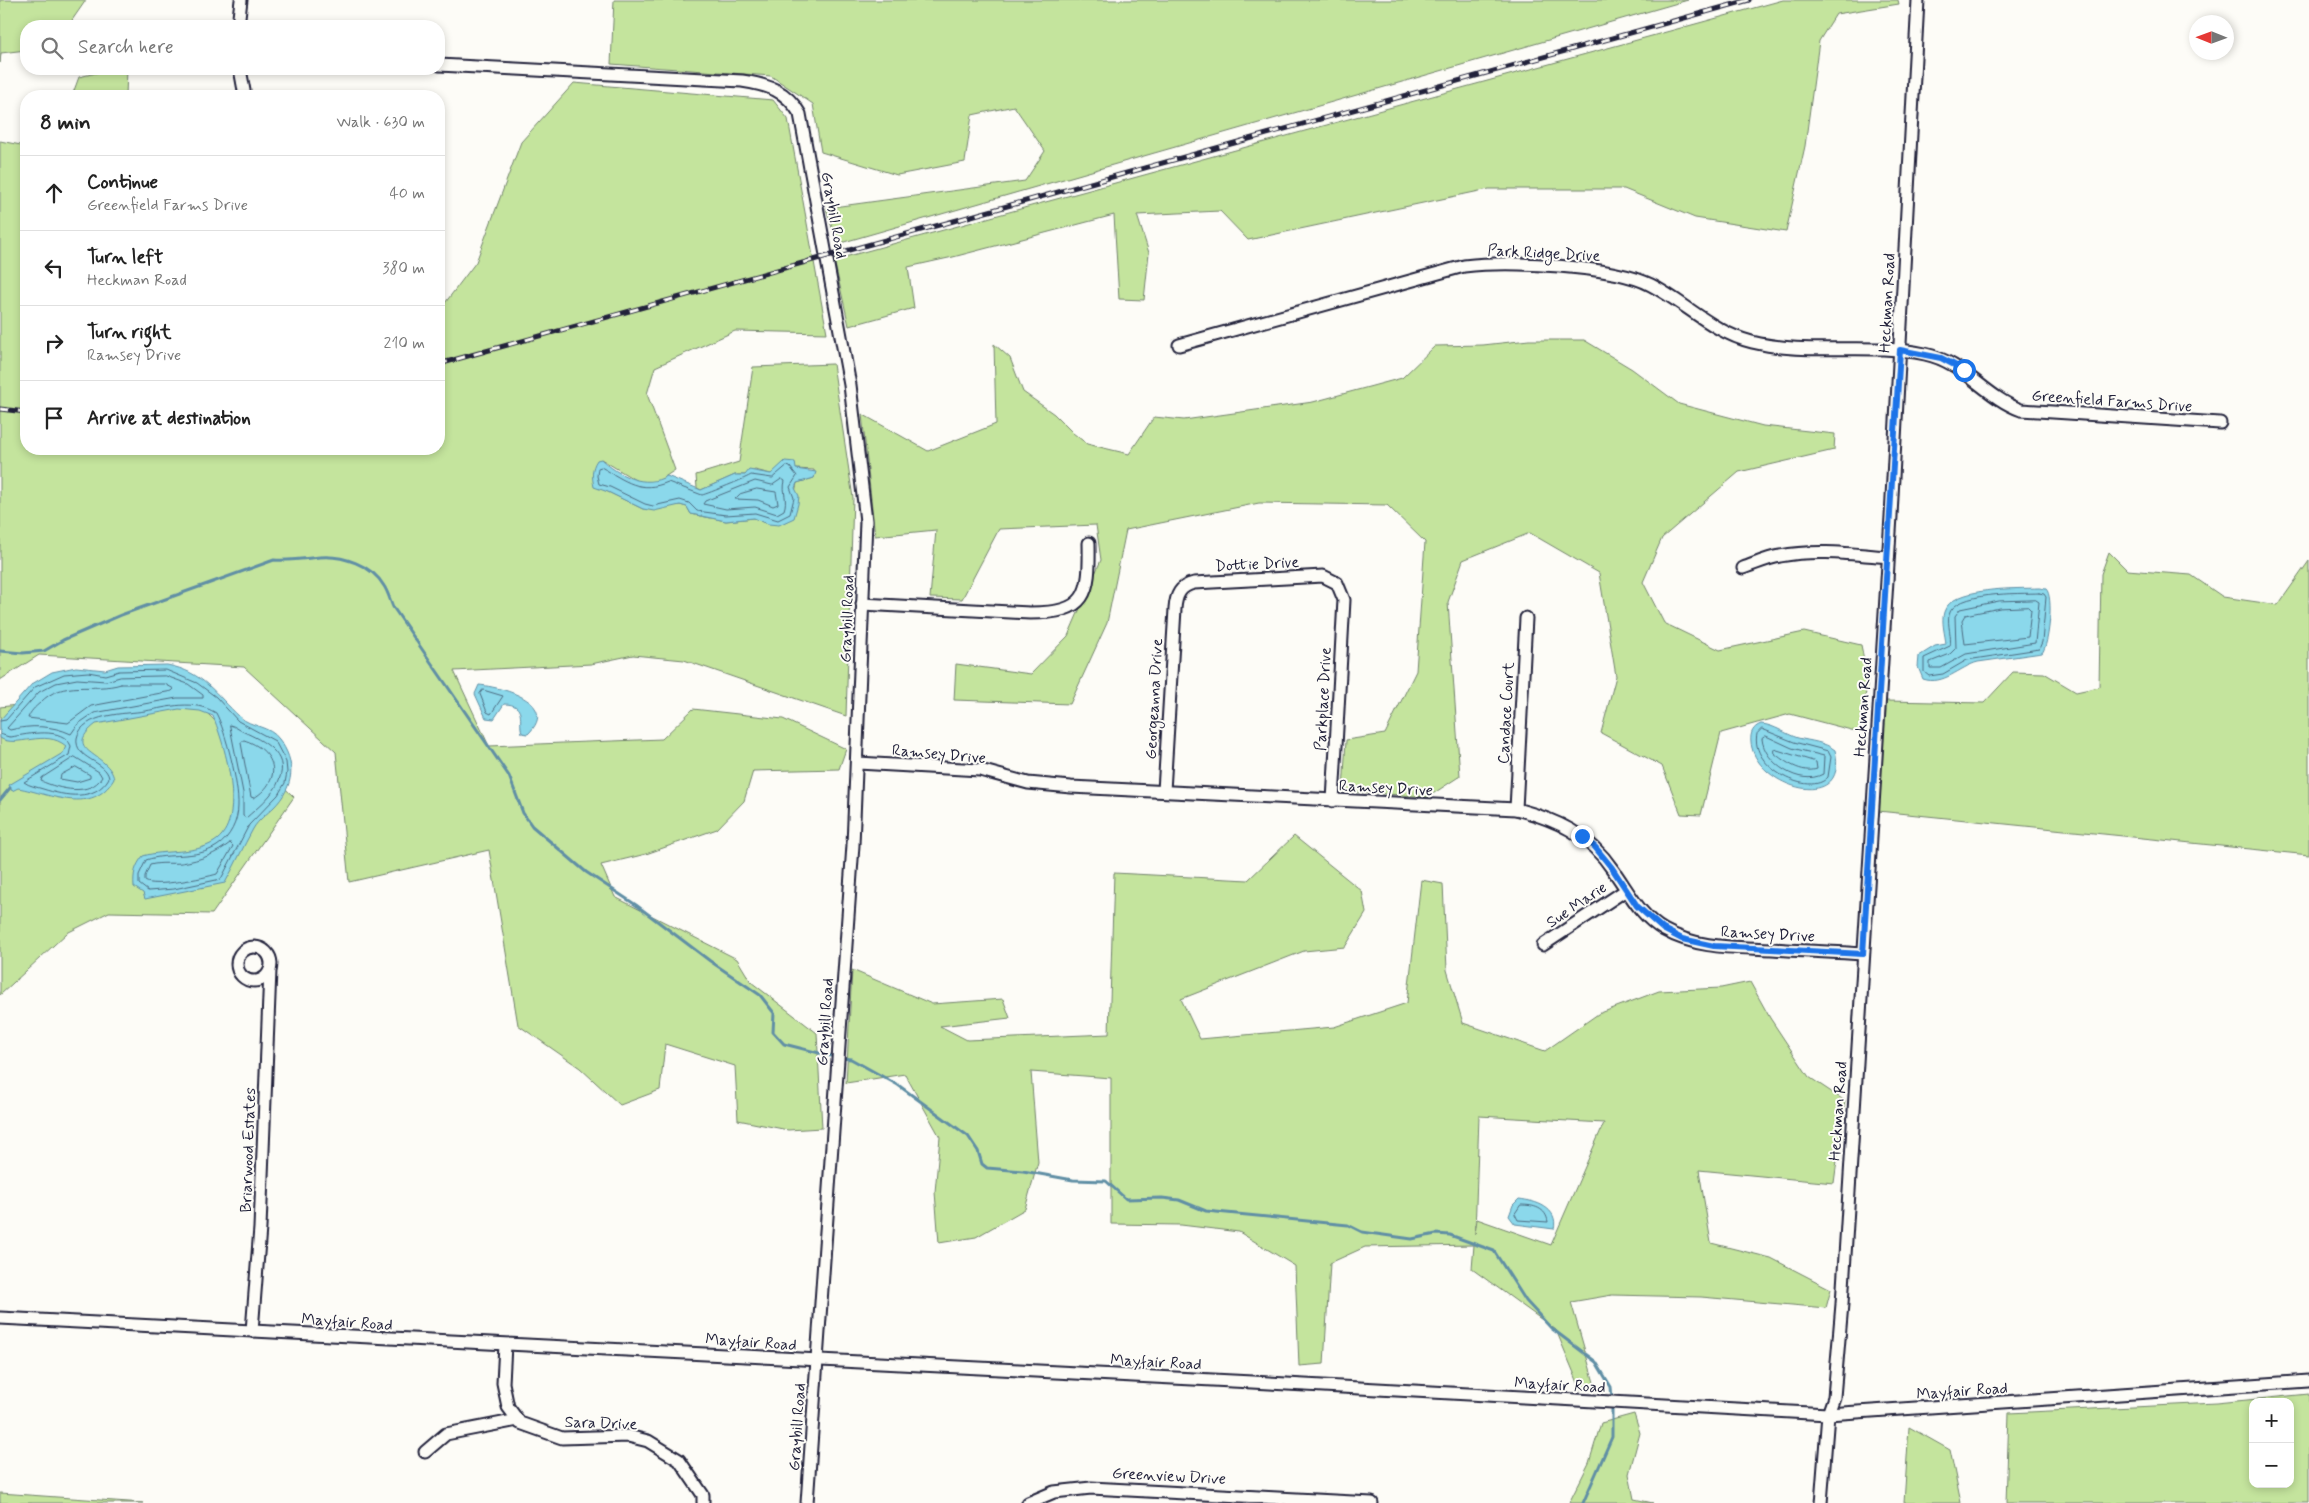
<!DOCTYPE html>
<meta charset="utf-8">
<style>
body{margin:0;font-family:Mynerve,sans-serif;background:#f6f6f6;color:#222}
.controls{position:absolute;right:15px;bottom:15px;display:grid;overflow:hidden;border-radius:10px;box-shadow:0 2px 8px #0003}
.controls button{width:45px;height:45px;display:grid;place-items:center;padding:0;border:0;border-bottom:1px solid #e0e0e0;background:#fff;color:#222;font:25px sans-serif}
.compass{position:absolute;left:2189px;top:15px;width:45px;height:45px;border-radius:50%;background:#fff;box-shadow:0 2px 8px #0003;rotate:271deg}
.stop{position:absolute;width:15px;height:15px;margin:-11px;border:4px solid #1a73e8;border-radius:50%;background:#fff}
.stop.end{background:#1a73e8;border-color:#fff;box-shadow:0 1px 5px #0008}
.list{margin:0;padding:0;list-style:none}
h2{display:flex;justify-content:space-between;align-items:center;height:65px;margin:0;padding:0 20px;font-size:21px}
h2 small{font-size:16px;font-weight:400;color:#767676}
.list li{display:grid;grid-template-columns:32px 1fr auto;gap:15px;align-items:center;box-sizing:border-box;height:75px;padding:0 20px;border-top:1px solid #e0e0e0}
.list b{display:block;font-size:19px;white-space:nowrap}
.list p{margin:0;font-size:16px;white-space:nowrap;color:#767676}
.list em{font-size:16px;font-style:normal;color:#767676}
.icon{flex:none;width:28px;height:28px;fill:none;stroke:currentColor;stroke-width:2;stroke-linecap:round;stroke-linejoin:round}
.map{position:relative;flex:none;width:2309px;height:1503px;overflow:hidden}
.search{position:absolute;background:#fff;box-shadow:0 2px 8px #0003;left:20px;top:20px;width:425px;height:55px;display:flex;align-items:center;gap:12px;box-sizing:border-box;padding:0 18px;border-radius:20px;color:#767676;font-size:19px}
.panel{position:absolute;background:#fff;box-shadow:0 2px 8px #0003;left:20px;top:90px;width:425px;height:365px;border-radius:20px}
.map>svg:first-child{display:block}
</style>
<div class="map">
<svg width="2309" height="1503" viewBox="0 0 2309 1503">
<rect width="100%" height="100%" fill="#fdfcf7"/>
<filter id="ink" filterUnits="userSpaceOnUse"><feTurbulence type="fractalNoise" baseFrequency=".02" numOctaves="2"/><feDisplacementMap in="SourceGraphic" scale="10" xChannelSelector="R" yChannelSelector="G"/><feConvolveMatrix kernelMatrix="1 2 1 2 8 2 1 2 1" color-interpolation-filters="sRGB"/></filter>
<g filter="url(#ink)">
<g fill="#c4e49d" stroke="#73836c" fill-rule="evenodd">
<polygon points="0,0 86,0 68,26 26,26 26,50 1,53 0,63"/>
<polygon points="614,0 1688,0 837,244 826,208 1025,181 1045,151 1014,106 972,115 965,162 897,175 821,152 813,104 771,76 611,64"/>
<polygon points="1783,0 1898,0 1899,4 1836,14 1819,41 1805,146 1786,232 1695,218 1624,189 1489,189 1248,240 1220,211 1137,215 1149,253 1144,300 1119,299 1114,215 953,257 908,267 914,308 849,326 834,260"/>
<polygon points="113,69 127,69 126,96 72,96 79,77"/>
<polygon points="574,83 773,100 788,119 827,333 735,331 655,367 647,394 675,470 657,482 640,483 601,459 602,489 643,509 680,505 687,507 691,514 726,521 754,518 768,524 795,492 797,483 814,478 814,470 796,469 771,474 755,470 745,475 735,475 701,490 697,488 696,475 739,462 753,367 833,364 853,498 846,716 684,660 633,655 591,664 454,671 489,746 662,739 693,709 783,719 846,749 839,769 753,771 744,801 717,829 646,854 601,865 615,897 737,959 751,982 817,1033 822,1128 788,1130 738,1120 735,1066 665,1044 660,1090 620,1105 580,1068 518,1025 489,850 349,882 336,752 244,667 39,655 0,680 0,141 26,146 26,449 439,449 439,311 476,262 521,142"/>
<polygon points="1529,340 1584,340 1632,369 1679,404 1763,426 1835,434 1834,450 1739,472 1662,538 1643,582 1664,623 1720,650 1804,632 1861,645 1868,680 1859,732 1790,714 1721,733 1701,815 1681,814 1662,766 1601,733 1616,676 1599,573 1530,533 1463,560 1448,602 1460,776 1428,797 1343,791 1346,740 1385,734 1416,671 1425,542 1387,505 1259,503 1126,530 1107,623 1070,704 954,700 956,664 1031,674 1068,636 1101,560 1096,525 999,529 962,599 930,598 936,530 875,536 862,414 928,451 996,424 994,344 1010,358 1023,392 1054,414 1073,433 1087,444 1129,454 1154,417 1184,420 1313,402 1402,378 1435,346 1483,345"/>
<polygon points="2109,552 2127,570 2191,575 2223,597 2278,605 2309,561 2309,855 1878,811 1886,701 1984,703 2013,672 2044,673 2076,692 2099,687 2101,574"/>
<polygon points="179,686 294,797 212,914 109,912 67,933 0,995 0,707"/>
<path d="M 1294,836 L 1362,891 L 1366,913 L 1345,947 L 1304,951 L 1181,999 L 1200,1039 L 1334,1027 L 1407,1003 L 1421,880 L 1443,884 L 1447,970 L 1463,1023 L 1545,1051 L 1598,1014 L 1659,991 L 1721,988 L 1750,982 L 1770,1018 L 1809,1077 L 1845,1101 L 1834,1183 L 1699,1170 L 1711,1243 L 1771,1258 L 1831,1289 L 1826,1308 L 1701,1297 L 1612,1295 L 1571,1302 L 1595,1386 L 1581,1390 L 1556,1330 L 1472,1269 L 1474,1245 L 1365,1247 L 1330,1263 L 1324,1364 L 1299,1366 L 1295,1266 L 1239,1232 L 1181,1225 L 1111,1224 L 1111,1078 L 1031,1072 L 1038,1162 L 1025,1209 L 976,1237 L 939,1243 L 935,1192 L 940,1137 L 905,1074 L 846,1083 L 852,970 L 932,1004 L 1003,999 L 1010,1018 L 940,1026 L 967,1040 L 1109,1034 L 1114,873 L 1248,880 ZM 1479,1116 L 1604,1123 L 1551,1245 L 1477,1219 L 1475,1234 Z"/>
<path d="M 2309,1394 L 2309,1503 L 2006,1503 L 2009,1413 L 2216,1403 ZM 2253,1402 L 2290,1402 L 2290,1484 L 2253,1484 Z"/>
<polygon points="1634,1414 1640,1433 1629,1474 1634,1499 1653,1503 1569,1503 1589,1463 1601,1423"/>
<polygon points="1909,1427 1950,1450 1961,1503 1904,1503"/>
<polygon points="0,1493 143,1503 0,1503"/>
</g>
<g fill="#8bd8eb" stroke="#618fa5">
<path d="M 601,459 C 619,476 645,489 667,476 L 701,490 L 735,475 L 745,475 L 749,470 L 771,474 L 785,461 L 795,462 L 796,469 L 816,472 L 814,478 L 797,483 L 795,488 L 799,496 L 798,504 L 794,518 L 779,525 L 768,524 L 754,518 L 726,521 L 691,514 L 687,507 L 680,505 L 654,511 L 643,509 L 608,492 L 594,487 C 592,477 591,469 597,460 Z"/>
<path d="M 2039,588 L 2046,589 C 2054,596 2049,645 2042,653 L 1978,662 C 1959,667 1944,686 1923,679 L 1918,667 L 1919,656 L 1935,646 L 1946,644 C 1945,634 1941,622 1944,612 C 1952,586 2017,589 2039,588 Z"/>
<path d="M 167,665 C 204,672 215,694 240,717 C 251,727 270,726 279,739 C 297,762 294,787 274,807 C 267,814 258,820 253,829 C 243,847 235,865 225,883 L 145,899 L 143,893 L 134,887 C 133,874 135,866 143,856 C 166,849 193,855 214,842 C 248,821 225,746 213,716 L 200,711 L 179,709 L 96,724 C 60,752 109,752 114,779 C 92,816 51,794 18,788 L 12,791 L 9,785 L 63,753 L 66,746 C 45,728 16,749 0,738 L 0,720 L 32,684 L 52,672 L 76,667 L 105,670 L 118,666 Z"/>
<path d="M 479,685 C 501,687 561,702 528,734 L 522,733 C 518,721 527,704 504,704 L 494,719 L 486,718 L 475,694 Z"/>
<path d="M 1761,724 C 1775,725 1785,734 1798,738 C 1810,741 1825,742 1835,750 C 1850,816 1754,787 1751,742 C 1750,733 1753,727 1761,724 Z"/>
<path d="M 1519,1199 C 1536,1201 1559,1208 1554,1229 L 1515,1224 L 1509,1216 L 1513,1205 Z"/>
</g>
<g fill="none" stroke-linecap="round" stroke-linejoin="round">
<g stroke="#4c6b81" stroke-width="1">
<path d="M 787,466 L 790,467 L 797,476 L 790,487 L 794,498 L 790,514 L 778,520 L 755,513 L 726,515 L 697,511 L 689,503 L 680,500 L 653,506 L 645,504 L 610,487 L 599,484 L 597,476 L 598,468 L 601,467 C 626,481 640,494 668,482 L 702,495 C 707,494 749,477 751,475 L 772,478 Z"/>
<path d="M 782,479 L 785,481 C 782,492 788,499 784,510 L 777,514 L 755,507 L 726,509 L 703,504 L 705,501 L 755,481 L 772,485 Z"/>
<polygon points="757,489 776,492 778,504 773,506 758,500 735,499 740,494"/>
<path d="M 2039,593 L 2044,594 L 2046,597 L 2042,642 L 2039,649 L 1967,660 L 1943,674 L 1929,676 L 1924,672 L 1924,658 L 1950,646 C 1952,636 1947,625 1949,615 C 1954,591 2020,594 2039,593 Z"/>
<polygon points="2036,600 2039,602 2035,643 1966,654 1941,668 1930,668 1930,662 1950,654 1956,648 1955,616 1960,609 1999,601"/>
<polygon points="2028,607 2031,610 2028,637 1965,644 1962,620 1965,615 2000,608"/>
<path d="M 166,676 L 188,684 L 203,695 L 203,698 L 177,698 L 94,713 L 78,724 L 71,734 C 52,725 30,725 10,730 L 7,728 L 39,692 L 56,683 L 77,679 L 106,681 L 120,677 Z"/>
<path d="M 121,684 L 165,684 L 174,689 L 172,691 L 91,706 L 68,723 L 28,718 C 30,712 35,707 40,703 C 63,678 93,693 121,684 Z"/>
<polygon points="483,690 503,696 491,714 487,712 480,694"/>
<path d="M 0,721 L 6,720 L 35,687 L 64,674 L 88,672 L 105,675 L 119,671 L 166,670 L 197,683 L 216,697 L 238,721 L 275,741 L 286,762 L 287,772 L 285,783 L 278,795 L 249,825 L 221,879 L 174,889 L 148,891 L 139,884 L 139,875 L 146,860 C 169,852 195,860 217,846 C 230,838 238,821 238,806 C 239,785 226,732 216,713 C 193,699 169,707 145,711 C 126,714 82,713 77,738 C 74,760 106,760 109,778 C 95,802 65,796 43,789 C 37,787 29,786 24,782 L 69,755 L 71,746 C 63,726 28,734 11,737 C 7,737 4,735 0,734"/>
<path d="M 230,725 C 235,726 239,730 244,732 C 262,740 290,754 279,780 C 274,795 257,808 246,818 L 243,816 L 243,793 Z"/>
<path d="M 1762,729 L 1794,742 L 1828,751 L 1831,757 L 1828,777 C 1811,798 1749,768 1757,734 Z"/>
<path d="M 1766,736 L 1792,748 L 1824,756 L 1823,774 C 1800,787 1764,763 1762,739 Z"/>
<path d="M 244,740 C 276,750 284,779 254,798 L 251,797 L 241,743 Z"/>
<path d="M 1774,749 L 1816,762 L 1817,769 C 1802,774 1785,762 1774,753 Z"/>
<path d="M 75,757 L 99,772 L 102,777 C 90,797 59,789 41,781 L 42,778 Z"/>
<polygon points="76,767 90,775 90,778 77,782 60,779 61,775"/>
<path d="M 230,843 L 233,846 L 217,874 C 204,878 154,888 145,881 L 145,876 L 150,865 C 161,862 171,864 182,863 C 201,860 216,854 230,843 Z"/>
<path d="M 1521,1205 C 1534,1205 1546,1208 1548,1222 L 1518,1220 L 1515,1214 Z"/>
</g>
<g stroke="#618fa5" stroke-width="3">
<path d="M 0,651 L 23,653 L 44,651 L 63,640 L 121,615 L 274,560 C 290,561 303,559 320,557 C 342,555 372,565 384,586 C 388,592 390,600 393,607 L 509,776 L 523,813 L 532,826 L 586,872 L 636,905 L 710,961 L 760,995 L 774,1013 L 773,1032 L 784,1044 L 835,1057"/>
<polyline points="0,800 10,788"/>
<polyline points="841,1058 851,1059 898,1085 968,1136 978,1151 982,1164 987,1168 1023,1171 1073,1180 1106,1181 1126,1199 1162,1198 1179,1200 1206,1211 1348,1225 1362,1232 1412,1239 1436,1234 1450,1235 1494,1251 1526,1301 1551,1328 1596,1362 1611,1387 1612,1398"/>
<polyline points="1583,1503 1612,1437 1612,1405"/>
</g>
<g stroke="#22223b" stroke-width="15">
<g id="minor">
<polyline points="238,26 241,0"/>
<path d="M 439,65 L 742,81 C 768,85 786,90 800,114 L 850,385 L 866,521 L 853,845 L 807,1503"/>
<polyline points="240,69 245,96"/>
<path d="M 1179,345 L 1464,266 C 1508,261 1612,265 1651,285 C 1686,303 1712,332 1752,342 C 1808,356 1868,342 1925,354 C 1964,362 1985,397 2021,410 L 2220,423"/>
<path d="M 1743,568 C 1755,564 1767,558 1780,556 C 1816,549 1852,554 1888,557"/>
<path d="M 862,604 L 1030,613 C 1087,613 1090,595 1089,543"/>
<path d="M 858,763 L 980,770 L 1028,783 L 1071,787 L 1516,809 C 1557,820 1589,834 1613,870 C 1629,892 1640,916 1664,930 C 1698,949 1734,947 1772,949 C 1802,951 1832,952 1863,954"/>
<path d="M 1164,791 L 1175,609 C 1176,595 1180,586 1194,583 L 1323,576 L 1337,583 L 1344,600 L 1333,801"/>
<polyline points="1516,809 1526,618"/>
<polyline points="1543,945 1626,890"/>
<circle cx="254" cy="964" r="17"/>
<polyline points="0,1318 1252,1382 1828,1414 2309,1381"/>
<polyline points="252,1331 260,1228 270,970"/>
<polyline points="505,1345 503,1383 508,1407 520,1423 562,1438 628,1436 648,1441 679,1460 703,1495 703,1503"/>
<polyline points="425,1452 446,1434 518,1420"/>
<polyline points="1028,1503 1054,1492 1091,1488 1372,1503"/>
<polyline points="1821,1503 1828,1414 1834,1397 1842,1304 1891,516 1918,0"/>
</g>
</g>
<use href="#minor" stroke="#fdfcf7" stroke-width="11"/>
<g stroke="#22223b" stroke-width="5">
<g id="rail">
<polyline points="439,364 1749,0"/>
<polyline points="0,409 26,412"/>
</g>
</g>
<use href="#rail" stroke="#fdfcf7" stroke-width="3" stroke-dasharray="9" stroke-linecap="butt"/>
</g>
</g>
<g fill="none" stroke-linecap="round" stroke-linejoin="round" filter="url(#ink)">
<polyline stroke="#1a73e8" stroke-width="6" points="1582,836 1595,847 1612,868 1637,906 1663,929 1682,939 1714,946 1863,954 1900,350 1941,358 1964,370"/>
</g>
<g text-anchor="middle" stroke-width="4" stroke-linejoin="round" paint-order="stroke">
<g font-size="16" fill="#22223b" stroke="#fdfcf7">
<text transform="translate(835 215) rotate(80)" y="6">Graybill Road</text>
<text transform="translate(1544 252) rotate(3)" y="6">Park Ridge Drive</text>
<text transform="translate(1886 303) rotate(-87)" y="6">Heckman Road</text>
<text transform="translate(2112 400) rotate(4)" y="6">Greenfield Farms Drive</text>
<text transform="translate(1257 563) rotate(-3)" y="6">Dottie Drive</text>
<text transform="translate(846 619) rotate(-88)" y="6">Graybill Road</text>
<text transform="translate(1153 699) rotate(-87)" y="6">Georgeanna Drive</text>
<text transform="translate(1322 699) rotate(-87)" y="6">Parkplace Drive</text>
<text transform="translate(1862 707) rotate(-86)" y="6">Heckman Road</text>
<text transform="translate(1505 713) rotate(-87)" y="6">Candace Court</text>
<text transform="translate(939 753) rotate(5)" y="6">Ramsey Drive</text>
<text transform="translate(1386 787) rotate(3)" y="6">Ramsey Drive</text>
<text transform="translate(1576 904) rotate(-34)" y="6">Sue Marie</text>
<text transform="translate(1768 933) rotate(3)" y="6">Ramsey Drive</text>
<text transform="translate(824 1022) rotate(-86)" y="6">Graybill Road</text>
<text transform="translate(1837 1111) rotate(-86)" y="6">Heckman Road</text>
<text transform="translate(247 1150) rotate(-88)" y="6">Briarwood Estates</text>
<text transform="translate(347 1321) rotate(4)" y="6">Mayfair Road</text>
<text transform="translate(751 1341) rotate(4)" y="6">Mayfair Road</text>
<text transform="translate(1156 1361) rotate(3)" y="6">Mayfair Road</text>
<text transform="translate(1560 1384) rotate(3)" y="6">Mayfair Road</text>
<text transform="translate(1962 1390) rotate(-4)" y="6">Mayfair Road</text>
<text transform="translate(601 1422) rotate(2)" y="6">Sara Drive</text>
<text transform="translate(796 1427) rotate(-86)" y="6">Graybill Road</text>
<text transform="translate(1169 1475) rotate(3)" y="6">Greenview Drive</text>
</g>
</g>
</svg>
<div class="controls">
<button>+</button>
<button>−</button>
</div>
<svg class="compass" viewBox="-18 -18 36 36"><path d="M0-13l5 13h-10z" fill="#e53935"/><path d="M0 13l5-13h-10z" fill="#767676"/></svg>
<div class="stop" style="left:1964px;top:370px"></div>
<div class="stop end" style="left:1582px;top:836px"></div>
<div class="search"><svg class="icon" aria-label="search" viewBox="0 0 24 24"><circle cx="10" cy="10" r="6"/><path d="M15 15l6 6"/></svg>Search here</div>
<section class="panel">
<h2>8 min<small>Walk · 630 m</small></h2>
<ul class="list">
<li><svg class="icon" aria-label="ahead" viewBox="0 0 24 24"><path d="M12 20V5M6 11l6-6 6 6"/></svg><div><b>Continue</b><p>Greenfield Farms Drive</p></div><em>40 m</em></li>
<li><svg class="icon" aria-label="left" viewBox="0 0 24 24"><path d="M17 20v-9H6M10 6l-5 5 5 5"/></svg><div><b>Turn left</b><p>Heckman Road</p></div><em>380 m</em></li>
<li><svg class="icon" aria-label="right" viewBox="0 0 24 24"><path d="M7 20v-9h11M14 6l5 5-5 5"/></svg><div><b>Turn right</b><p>Ramsey Drive</p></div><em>210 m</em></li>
<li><svg class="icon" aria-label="arrive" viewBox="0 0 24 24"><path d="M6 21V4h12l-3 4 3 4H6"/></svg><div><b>Arrive at destination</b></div></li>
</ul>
</section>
</div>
